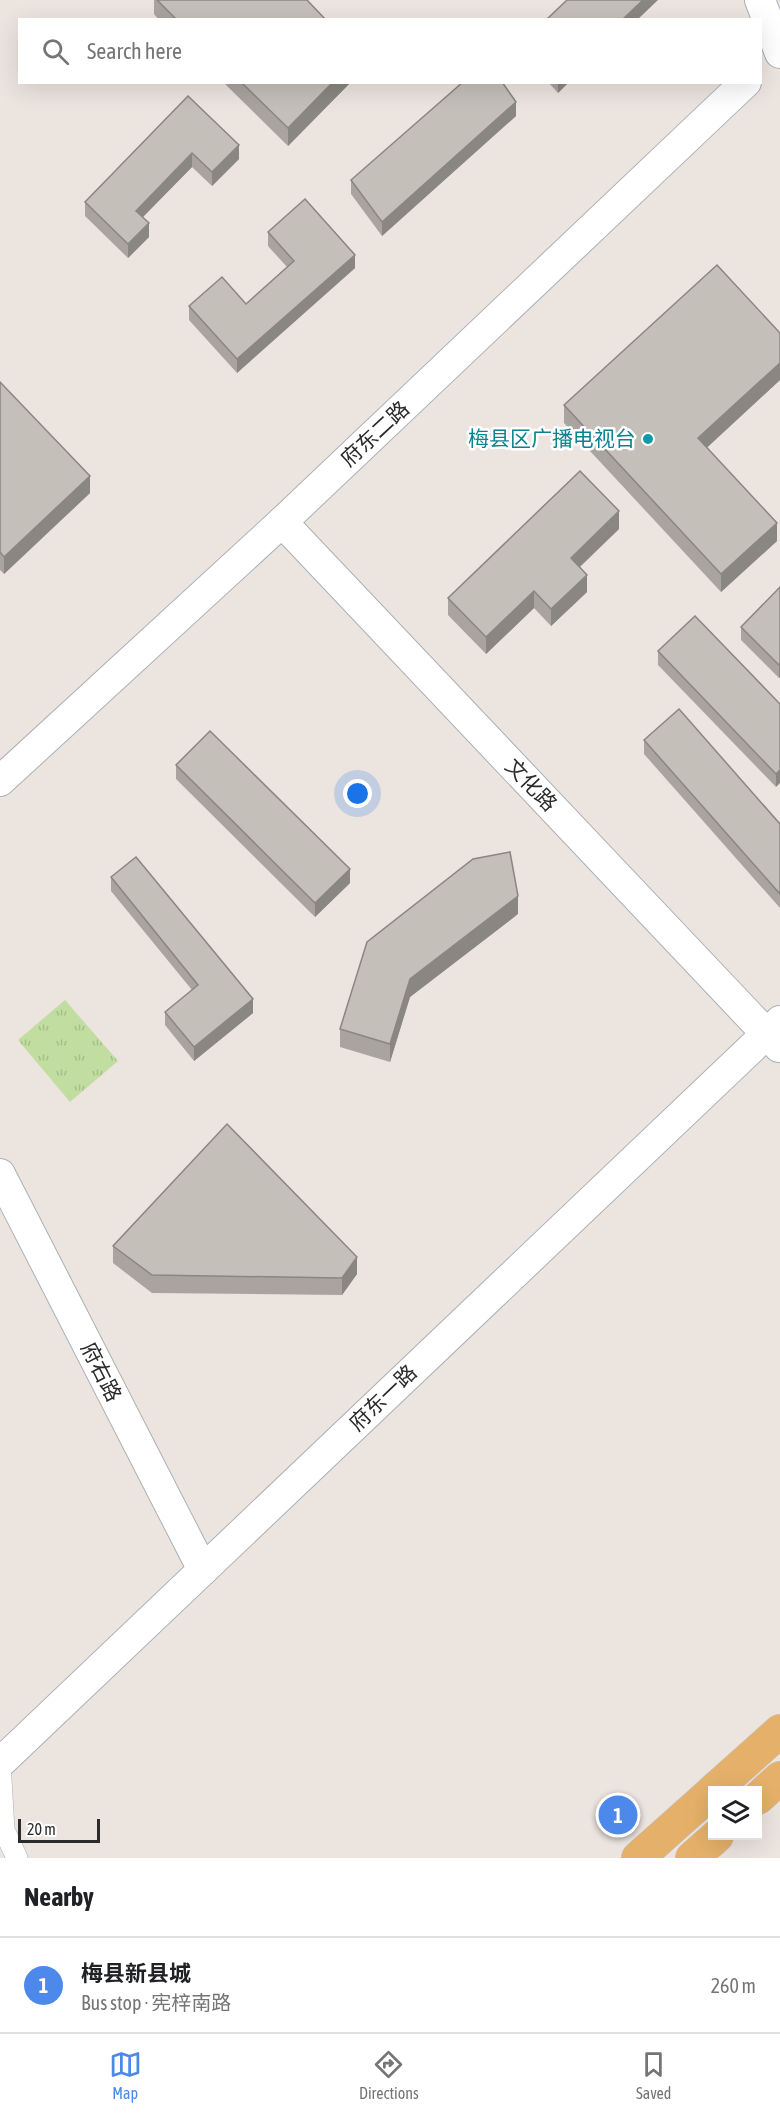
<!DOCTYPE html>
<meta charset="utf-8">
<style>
body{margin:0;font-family:"Asap Condensed","Noto Sans SC",sans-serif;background:#f6f6f6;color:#202124}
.controls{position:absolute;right:18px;bottom:18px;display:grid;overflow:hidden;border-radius:0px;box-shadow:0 6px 24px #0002}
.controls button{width:54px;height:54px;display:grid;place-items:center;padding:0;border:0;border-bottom:2px solid #e0e0e0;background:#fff;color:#202124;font:30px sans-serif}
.scale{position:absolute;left:18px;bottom:15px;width:82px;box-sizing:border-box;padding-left:6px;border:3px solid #2b2b2b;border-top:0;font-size:16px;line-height:21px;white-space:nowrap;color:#2b2b2b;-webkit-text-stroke:4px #fff;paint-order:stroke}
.you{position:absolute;left:358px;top:794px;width:21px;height:21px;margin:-15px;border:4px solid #fff;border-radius:50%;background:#1a73e8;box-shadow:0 0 0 9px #1a73e833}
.badge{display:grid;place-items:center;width:39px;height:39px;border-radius:50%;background:#4c89eb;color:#fff;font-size:20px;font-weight:700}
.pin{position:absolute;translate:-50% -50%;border:3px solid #fff;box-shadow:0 2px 6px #0006}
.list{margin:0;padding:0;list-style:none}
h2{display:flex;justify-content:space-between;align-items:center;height:78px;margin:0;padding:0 24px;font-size:26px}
h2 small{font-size:20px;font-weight:400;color:#757577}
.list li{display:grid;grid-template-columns:39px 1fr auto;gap:18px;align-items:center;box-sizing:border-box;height:96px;padding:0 24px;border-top:2px solid #e0e0e0}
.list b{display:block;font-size:22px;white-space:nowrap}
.list p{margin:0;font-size:20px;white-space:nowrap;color:#757577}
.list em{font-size:20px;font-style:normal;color:#757577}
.icon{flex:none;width:33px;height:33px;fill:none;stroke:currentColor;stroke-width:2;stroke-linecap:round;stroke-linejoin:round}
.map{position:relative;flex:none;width:780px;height:1858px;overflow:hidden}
.search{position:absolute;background:#fff;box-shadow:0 6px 24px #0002;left:18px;right:18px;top:18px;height:66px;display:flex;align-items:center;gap:15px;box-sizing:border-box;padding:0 21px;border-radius:0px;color:#757577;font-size:22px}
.sheet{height:174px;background:#fff}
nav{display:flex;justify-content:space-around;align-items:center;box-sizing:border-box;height:84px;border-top:2px solid #e0e0e0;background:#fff;font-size:16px;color:#757577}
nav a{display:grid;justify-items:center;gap:3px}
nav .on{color:#4c89eb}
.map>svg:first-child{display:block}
</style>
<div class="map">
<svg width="780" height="1858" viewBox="0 0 780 1858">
<defs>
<pattern id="grass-tufts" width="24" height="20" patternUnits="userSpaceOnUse" patternTransform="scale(1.5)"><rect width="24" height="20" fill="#c1dea0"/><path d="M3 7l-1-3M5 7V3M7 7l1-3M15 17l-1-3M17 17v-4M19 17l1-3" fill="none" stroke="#a6bf8a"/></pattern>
</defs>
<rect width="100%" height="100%" fill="#ece4df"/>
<polygon fill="url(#grass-tufts)" points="65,1000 118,1061 70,1102 18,1040"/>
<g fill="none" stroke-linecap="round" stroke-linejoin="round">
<g stroke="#abb0b7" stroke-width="22">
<polyline id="street" points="0,1763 4,1830 17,1858"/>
</g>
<g stroke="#abb0b7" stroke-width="32">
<g id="secondary">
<polyline points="760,0 780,53"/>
<polyline points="282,522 779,1047"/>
<polyline points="0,781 282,522 746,82"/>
<polyline points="0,1174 203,1570"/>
<polyline points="0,1763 780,1021"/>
</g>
</g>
<g stroke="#c4c4c4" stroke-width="34">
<g id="primary">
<polyline points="714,1790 780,1731"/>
<polyline points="758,1798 780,1778"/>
<polyline points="638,1858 712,1792"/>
<polyline points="692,1858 717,1836"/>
</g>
</g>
<use href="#street" stroke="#fff" stroke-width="21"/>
<use href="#secondary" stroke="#fff" stroke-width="30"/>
<use href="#primary" stroke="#e5b16a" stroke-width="33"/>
</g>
<g fill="#a9a4a0">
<polygon points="154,0 307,0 326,20 159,20 154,14"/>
<polygon points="223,82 351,82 288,146"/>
<polygon points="548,82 569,82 558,93"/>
<polygon points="188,96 239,159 212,186 192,167 143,217 149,237 128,258 85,216 85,202"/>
<polygon points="516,116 382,236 351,194 351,180"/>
<polygon points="268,232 355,268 237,373 189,320 189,306 246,304 287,267 268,246"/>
<polygon points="780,380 706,448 777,541 721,592 564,423 564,405"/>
<polygon points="0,382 90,493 4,574 0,570"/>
<polygon points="619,529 580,567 587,592 551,626 534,608 486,654 448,615 448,598"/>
<polygon points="780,587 780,677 779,678 741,640 741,627"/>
<polygon points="658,651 780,704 776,787 658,665"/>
<polygon points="644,740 780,824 780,908 644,754"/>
<polygon points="176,765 350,883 315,917 176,779"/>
<polygon points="111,877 253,1013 194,1061 165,1025 165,1012 192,990 111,891"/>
<polygon points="518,914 410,997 390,1062 340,1047 340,1029"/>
<polygon points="113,1246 357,1274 342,1295 152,1293 113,1263"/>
</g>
<g fill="#8a8682">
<polygon points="643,0 658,0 637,20 622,20"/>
<polygon points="333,82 351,82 288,146 288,128"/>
<polygon points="558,82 569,82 558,93"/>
<polygon points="516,102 516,116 382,236 382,222"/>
<polygon points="239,145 239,159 212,186 212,172"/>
<polygon points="192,153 192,167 136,224 136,211"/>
<polygon points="149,223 149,237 128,258 128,244"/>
<polygon points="355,255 355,268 237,373 237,359"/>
<polygon points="780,363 780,380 698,456 698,438"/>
<polygon points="90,476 90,493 4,574 4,557"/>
<polygon points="619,511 619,529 571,575 571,558"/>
<polygon points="777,523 777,541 721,592 721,574"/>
<polygon points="587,575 587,592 551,626 551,609"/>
<polygon points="534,591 534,608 486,654 486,637"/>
<polygon points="780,663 780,677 779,678 779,665"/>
<polygon points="780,770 780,783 776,787 776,774"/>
<polygon points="350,869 350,883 315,917 315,903"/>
<polygon points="518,896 518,914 410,997 390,1062 390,1044 410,979"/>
<polygon points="253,999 253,1013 194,1061 194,1047"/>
<polygon points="357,1257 357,1274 342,1295 342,1278"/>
</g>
<g fill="#c5bfba" stroke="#8a8682" stroke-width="1.5">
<polygon points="157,0 307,0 326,20 177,20"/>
<polygon points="567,0 643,0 622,20 546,20"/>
<polygon points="241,82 333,82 288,128"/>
<polygon points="463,82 502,82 516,102 382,222 351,180"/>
<polygon points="188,96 239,145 212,172 192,153 136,211 149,223 128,244 85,202"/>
<polygon points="305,199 355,255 237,359 189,306 222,277 246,304 294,261 268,232"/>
<polygon points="717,265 780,333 780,363 698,438 777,523 721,574 564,405"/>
<polygon points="0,382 90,476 4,557 0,552"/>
<polygon points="580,471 619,511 571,558 587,575 551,609 534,591 486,637 448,598"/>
<polygon points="780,587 780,663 779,665 741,627"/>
<polygon points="695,616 780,704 780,770 776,774 658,651"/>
<polygon points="679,709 780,824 780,894 644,740"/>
<polygon points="210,731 350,869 315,903 176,765"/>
<polygon points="510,852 518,896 410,979 390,1044 340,1029 367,942 473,859"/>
<polygon points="136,857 253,999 194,1047 165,1012 198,985 111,877"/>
<polygon points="227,1124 357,1257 342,1278 152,1275 113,1246"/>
</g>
<circle fill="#0f9aa8" stroke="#fff" stroke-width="2" cx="648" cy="439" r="6"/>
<g text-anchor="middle" stroke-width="5" stroke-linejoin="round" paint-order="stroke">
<g font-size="21" fill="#2b2b2b" stroke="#fff">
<text transform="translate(375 434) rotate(-43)" y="7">府东二路</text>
<text transform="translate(531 785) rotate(46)" y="7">文化路</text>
<text transform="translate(101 1372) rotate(63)" y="7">府右路</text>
<text transform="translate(383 1398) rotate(-44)" y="7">府东一路</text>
</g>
<g font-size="21" fill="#0d838f" stroke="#fff" text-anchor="end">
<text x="636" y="446">梅县区广播电视台</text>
</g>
</g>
</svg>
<div class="controls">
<button><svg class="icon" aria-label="layers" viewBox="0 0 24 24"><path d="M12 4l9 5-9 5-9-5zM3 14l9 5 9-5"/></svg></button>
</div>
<div class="scale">20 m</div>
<div class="you"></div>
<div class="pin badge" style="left:618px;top:1815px">1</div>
<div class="search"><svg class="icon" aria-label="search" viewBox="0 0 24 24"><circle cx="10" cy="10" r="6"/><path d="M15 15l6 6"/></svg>Search here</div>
</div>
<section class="sheet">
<h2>Nearby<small></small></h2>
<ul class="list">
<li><span class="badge">1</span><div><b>梅县新县城</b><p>Bus stop · 宪梓南路</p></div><em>260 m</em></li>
</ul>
</section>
<nav>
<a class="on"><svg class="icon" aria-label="map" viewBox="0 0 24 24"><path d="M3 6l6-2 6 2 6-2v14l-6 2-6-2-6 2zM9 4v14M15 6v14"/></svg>Map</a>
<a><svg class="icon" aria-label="directions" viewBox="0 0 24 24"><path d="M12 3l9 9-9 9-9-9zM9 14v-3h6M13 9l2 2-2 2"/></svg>Directions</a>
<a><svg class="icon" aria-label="saved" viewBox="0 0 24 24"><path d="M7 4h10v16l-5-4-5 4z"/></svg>Saved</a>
</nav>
